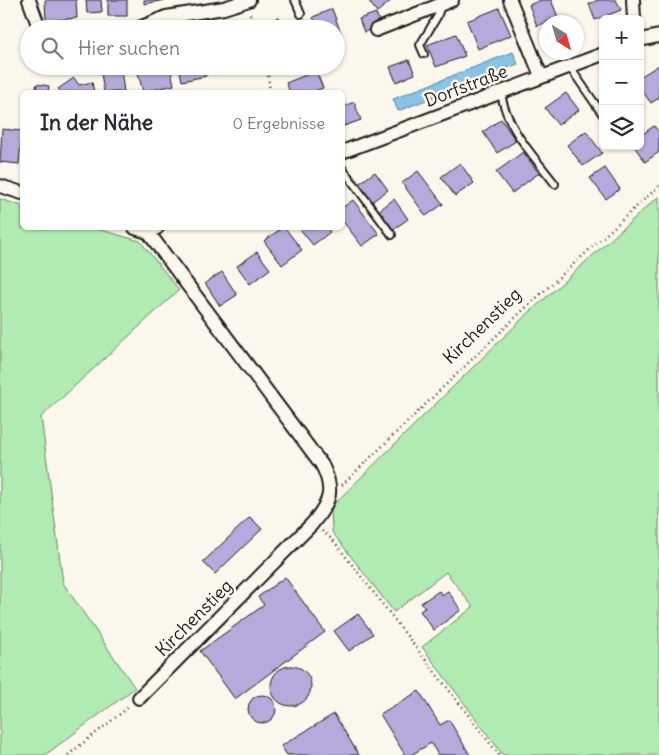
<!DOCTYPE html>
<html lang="de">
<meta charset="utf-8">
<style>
body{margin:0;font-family:Delius,sans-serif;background:#f7f7f7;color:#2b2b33}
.controls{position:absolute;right:15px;top:15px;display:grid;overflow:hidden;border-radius:8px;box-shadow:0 1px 4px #0004}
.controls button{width:45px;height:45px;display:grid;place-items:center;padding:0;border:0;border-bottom:1px solid #e1e1e2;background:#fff;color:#2b2b33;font:25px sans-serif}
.compass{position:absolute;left:539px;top:15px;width:45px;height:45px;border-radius:50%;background:#fff;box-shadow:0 1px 4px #0004;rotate:143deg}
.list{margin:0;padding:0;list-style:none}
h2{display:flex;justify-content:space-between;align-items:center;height:65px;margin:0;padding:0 20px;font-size:21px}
h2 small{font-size:16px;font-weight:400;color:#7c7c81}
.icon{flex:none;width:28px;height:28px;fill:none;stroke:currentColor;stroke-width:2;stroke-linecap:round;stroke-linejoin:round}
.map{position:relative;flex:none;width:659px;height:755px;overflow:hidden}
.search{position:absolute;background:#fff;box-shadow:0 1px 4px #0004;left:20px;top:20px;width:325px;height:55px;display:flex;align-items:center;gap:12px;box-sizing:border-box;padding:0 18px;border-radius:28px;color:#7c7c81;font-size:19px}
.panel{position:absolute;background:#fff;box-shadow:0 1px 4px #0004;left:20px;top:90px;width:325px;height:140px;border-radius:8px}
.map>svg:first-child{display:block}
</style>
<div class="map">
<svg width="659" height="755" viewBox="0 0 659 755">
<rect width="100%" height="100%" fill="#fbf7ec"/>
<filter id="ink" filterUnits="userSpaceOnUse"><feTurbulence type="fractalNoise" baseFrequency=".02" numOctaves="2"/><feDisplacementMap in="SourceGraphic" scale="10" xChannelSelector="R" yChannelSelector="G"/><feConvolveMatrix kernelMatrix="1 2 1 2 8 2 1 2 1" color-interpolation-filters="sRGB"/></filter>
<g filter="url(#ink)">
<g fill="#b0ebb1" stroke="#668466">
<polygon points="659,196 659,755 503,755 422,647 473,607 446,572 394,612 332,532 331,507 522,319"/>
<polygon points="0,199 22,206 22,228 94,228 140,241 179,290 41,417 63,583 135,688 45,755 0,755"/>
</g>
<polygon fill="#87c4e7" stroke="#5c8196" points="513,52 518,64 398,111 393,99"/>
<g fill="#b5aadb" stroke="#1c1c1c">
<polygon points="45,0 76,0 77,18 46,21"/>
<polygon points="86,0 101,0 102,12 87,13"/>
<rect x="108" y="0" width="19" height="16"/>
<polygon points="144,0 165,0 144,4"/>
<polygon points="368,0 392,0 377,12"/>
<polygon points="541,0 551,0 558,17 537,26 529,5"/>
<polygon points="598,0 616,0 621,10 595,20 589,4"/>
<polygon points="499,8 511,35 478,49 467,21"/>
<polygon points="332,9 341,33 336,35 336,29 318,29 313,17"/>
<polygon points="376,13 381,26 364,32 359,19"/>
<polygon points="279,17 284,29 260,29 259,26"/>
<polygon points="456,34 465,56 436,67 427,45"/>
<polygon points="409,60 415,74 396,82 390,67"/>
<polygon points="659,65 659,98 651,103 640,88 640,77"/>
<polygon points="146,66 170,66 174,85 143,92 137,69"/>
<polygon points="179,66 204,66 206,76 182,81"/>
<polygon points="217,66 235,66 218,71"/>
<polygon points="121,70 124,92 104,92 101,73"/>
<polygon points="316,71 323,88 312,92 290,92 286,83"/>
<polygon points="74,78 79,85 92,82 94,92 61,92 58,89"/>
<polygon points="37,84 49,86 48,92 35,92"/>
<polygon points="566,93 579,110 558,125 545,108"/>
<polygon points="354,102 361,120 344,126 342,107"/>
<polygon points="501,119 516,141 497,153 483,132"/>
<polygon points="654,126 659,132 659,152 645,162 634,146 640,146 640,136"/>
<polygon points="2,129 22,131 19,164 0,162"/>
<polygon points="586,131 602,153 583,166 567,145"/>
<polygon points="523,152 539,173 512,193 496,172"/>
<polygon points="460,163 474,183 455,196 441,177"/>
<polygon points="605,168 620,189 606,199 590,178"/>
<polygon points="418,171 443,204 426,216 402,183"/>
<polygon points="375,172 388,190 370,203 357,185"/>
<polygon points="394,199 408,219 391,231 377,212"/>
<polygon points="353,200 379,234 362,246 342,220 342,208"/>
<polygon points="282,228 285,228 302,250 282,265 264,241"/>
<polygon points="303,228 327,228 330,232 313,245 300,229"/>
<polygon points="257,252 270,269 250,284 237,266"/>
<polygon points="222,272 237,295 220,306 205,283"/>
<polygon points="250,517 262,529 215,574 203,562"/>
<polygon points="285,577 325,632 235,699 200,651 264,605 258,597"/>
<polygon points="439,591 442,595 448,591 461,610 434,630 420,611 425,608 421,603"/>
<polygon points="358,614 373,634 349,651 334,631"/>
<circle cx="291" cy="686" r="20"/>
<polygon points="419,691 440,725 449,720 470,755 438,755 431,743 411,755 405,755 380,714"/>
<circle cx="262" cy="709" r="14"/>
<polygon points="334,714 359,755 287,755 281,746"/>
</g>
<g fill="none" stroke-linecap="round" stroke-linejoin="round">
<g stroke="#1c1c1c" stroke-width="10">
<g id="lane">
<polyline points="295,0 301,14"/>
<polyline points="424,54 420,45 437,17 441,6"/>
<polyline points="569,66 603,115"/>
<path d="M 501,93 C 506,128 534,156 555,184"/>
<polyline points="342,168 392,235"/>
</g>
</g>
<g stroke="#1c1c1c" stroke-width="16">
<g id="street">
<polyline points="29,0 37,22 43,29"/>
<polyline points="510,0 541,76"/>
<polyline points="633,0 634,19"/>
<polyline points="137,29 166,17 224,8 249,0"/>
<polyline points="376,30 452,0"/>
<polyline points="640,40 659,36"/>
<polyline points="342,152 603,54"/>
<polyline points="0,186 22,193"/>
<polyline points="135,228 148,232 157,228"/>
<path d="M 139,698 L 312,524 C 330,502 335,491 322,465 L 148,232"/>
</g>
</g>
<g stroke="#1c1c1c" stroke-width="2.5" stroke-dasharray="1 4" stroke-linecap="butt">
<polyline points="250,14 255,29"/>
<polyline points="267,66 270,92"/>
<polyline points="342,485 520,313 659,186"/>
<polyline points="322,531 333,540 499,755"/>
<polyline points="68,755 130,706"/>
</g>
<use href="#lane" stroke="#fbf7ec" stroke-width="6"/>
<use href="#street" stroke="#fbf7ec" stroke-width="12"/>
</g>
</g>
<g text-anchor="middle" stroke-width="5" stroke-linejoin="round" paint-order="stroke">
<g font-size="18" fill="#1c1c1c" stroke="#fbf7ec">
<text transform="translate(466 86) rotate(-21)" y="6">Dorfstraße</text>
<text transform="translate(482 326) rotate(-44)" y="6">Kirchenstieg</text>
<text transform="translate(194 618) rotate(-45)" y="6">Kirchenstieg</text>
</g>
</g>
</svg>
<div class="controls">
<button>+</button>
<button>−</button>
<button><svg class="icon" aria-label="layers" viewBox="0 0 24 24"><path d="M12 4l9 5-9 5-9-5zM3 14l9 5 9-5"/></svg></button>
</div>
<svg class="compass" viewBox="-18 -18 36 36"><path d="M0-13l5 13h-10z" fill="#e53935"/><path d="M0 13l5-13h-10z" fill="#7c7c81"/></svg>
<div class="search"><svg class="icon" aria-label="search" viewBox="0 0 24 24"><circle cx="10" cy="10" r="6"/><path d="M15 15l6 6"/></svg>Hier suchen</div>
<section class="panel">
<h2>In der Nähe<small>0 Ergebnisse</small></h2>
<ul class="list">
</ul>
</section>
</div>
